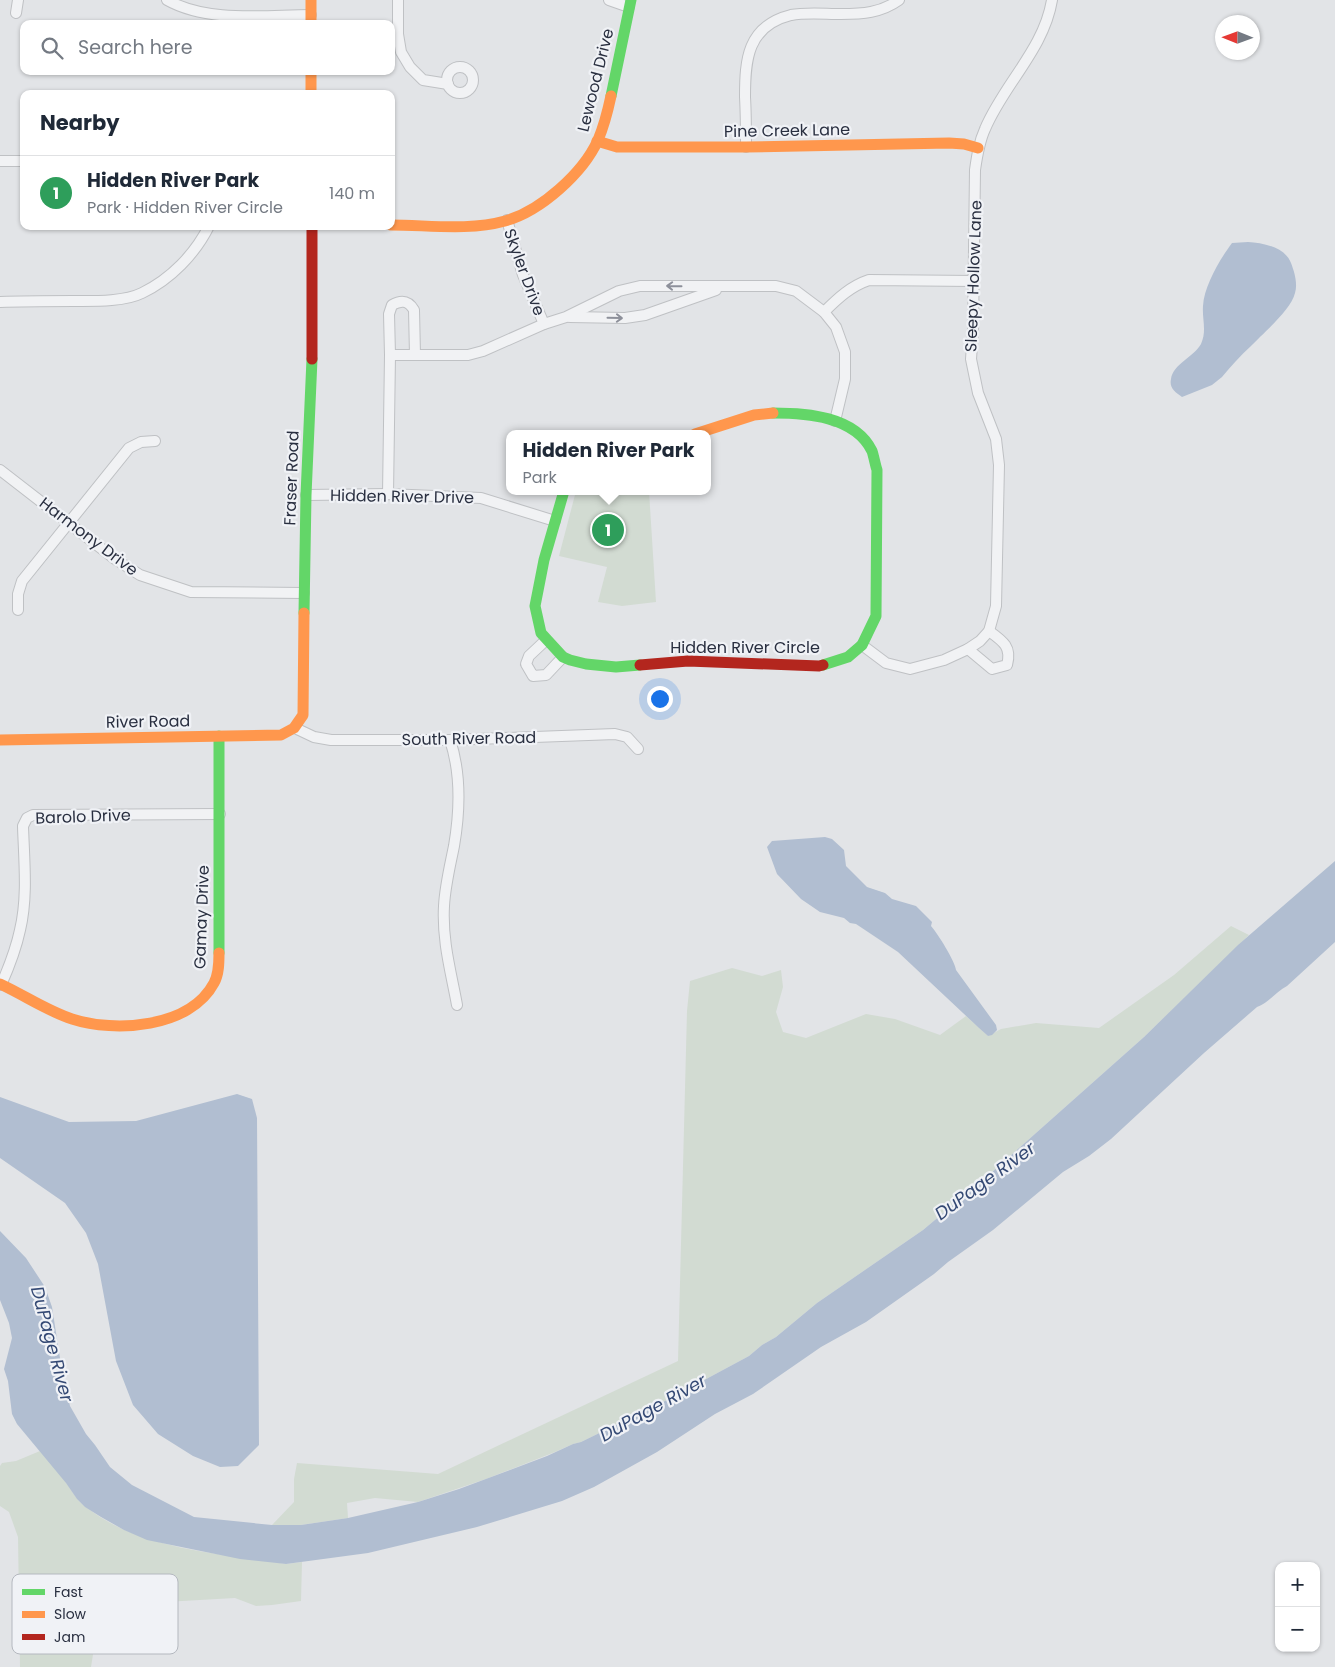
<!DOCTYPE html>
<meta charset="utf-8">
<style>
:root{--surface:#fff;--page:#f6f6f7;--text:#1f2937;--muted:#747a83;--line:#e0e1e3;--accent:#d93025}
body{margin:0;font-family:Poppins,sans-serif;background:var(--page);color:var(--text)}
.controls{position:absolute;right:15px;bottom:15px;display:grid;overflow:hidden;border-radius:10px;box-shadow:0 1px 4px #0004}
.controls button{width:45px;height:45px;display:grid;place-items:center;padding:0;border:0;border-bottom:1px solid var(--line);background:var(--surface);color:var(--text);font:25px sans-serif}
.compass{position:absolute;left:1215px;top:15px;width:45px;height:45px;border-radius:50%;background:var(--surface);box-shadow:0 1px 4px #0004;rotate:271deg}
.you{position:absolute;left:659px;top:698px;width:18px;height:18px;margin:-12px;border:4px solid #fff;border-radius:50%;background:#1a73e8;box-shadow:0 0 0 8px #1a73e833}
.badge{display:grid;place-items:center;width:32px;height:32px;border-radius:50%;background:var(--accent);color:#fff;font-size:16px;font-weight:700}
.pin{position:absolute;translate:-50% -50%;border:2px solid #fff;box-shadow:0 1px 5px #0006}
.popup{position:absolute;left:506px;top:430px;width:205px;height:65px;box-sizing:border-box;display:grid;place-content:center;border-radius:10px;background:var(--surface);filter:drop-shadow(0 1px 4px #0005);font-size:16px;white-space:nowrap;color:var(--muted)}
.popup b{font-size:19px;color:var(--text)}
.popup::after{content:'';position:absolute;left:50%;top:100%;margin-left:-10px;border:10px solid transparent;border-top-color:var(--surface)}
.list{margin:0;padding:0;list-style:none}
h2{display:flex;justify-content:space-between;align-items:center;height:65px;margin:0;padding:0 20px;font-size:21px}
h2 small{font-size:16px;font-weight:400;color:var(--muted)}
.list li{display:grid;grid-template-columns:32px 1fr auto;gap:15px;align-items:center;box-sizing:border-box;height:75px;padding:0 20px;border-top:1px solid var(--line)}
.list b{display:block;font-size:19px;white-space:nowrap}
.list p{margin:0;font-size:16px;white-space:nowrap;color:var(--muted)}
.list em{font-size:16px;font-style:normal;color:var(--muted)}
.icon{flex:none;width:28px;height:28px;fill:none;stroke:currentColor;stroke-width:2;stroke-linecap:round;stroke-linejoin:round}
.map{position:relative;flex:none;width:1335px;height:1667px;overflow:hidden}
.search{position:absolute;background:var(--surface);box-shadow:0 1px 4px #0004;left:20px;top:20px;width:375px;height:55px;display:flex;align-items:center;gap:12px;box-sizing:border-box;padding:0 18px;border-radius:10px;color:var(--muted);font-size:19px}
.panel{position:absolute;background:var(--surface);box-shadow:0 1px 4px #0004;left:20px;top:90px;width:375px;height:140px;border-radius:10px}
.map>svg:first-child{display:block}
.green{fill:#d2dbd2}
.water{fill:#b1bed1}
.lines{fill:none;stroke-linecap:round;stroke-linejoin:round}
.street-casing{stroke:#bfc1c4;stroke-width:12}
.street{stroke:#f1f2f4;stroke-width:10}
.fast{stroke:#63d668;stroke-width:11}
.slow{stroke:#ff974d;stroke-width:11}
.jam{stroke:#b3261e;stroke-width:11}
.oneway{stroke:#8d909a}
.labels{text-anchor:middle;stroke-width:4.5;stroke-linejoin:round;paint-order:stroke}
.street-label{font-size:16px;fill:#292f40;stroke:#f0f2f6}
.water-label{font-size:18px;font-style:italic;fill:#344974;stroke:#f0f2f6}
.key{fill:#f0f2f6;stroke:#b4b8bf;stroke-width:1}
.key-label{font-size:14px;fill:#292f40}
</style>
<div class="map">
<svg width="1335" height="1667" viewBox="0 0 1335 1667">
<rect width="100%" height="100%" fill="#e2e4e7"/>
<!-- green -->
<g class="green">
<polygon points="576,491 649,491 656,602 622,606 598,602 607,567 559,556"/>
<polygon points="1231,926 1249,935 1144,1037 991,1173 923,1230 817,1303 776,1337 762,1345 749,1356 669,1399 581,1442 573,1444 555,1452 486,1479 418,1502 375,1498 347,1503 348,1518 301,1525 272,1525 294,1502 294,1479 297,1463 438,1474 678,1361 687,1011 690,981 732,968 762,976 781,970 783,987 776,1012 783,1032 806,1038 866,1014 895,1019 940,1035 966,1016 988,1036 1001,1029 1036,1023 1099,1028 1174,975"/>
<path d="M40 1451C49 1462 59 1472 67 1484 73 1492 77 1501 86 1507 140 1550 219 1553 286 1564L302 1562 301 1601 272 1605 256 1606 235 1598 112 1605 104 1609 95 1642 91 1667H20L18 1537 9 1512 0 1506V1466L2 1463 16 1461Z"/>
</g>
<!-- water -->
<g class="water">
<path d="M1248 242C1263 243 1285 247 1291 263 1294 271 1298 283 1295 293 1291 310 1263 333 1251 346 1240 356 1231 366 1222 377L1212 385 1182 397C1175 392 1169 388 1171 379 1173 364 1194 357 1201 344 1207 331 1202 319 1203 306 1204 286 1220 259 1232 243Z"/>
<path d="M825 837 832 839 844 850 846 866 867 887 885 893 892 899 916 906 932 922 931 926C938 934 955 961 956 970L996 1025 997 1030 992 1035 988 1036 979 1028 898 952 856 924 850 923 844 918 820 912 801 899 777 874 767 847 772 841Z"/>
<path d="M1335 861V942L1287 986C1276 992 1268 1003 1257 1007L1204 1053 1111 1139 1089 1156 1063 1172 993 1230 948 1262 934 1274 866 1322 821 1347 753 1394 715 1414 657 1452 594 1487 562 1501 477 1527 368 1553 286 1564 240 1559 147 1540 124 1530 101 1517 85 1507 77 1499 66 1483 17 1424 12 1414 8 1381 4 1369 12 1338 9 1323 0 1300V1231L26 1258 45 1287 52 1307 62 1371 70 1406 86 1434 95 1445 110 1467 132 1485 194 1517 272 1525H301L348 1518 418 1502 459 1489 547 1456 573 1444 581 1442 669 1399 749 1356 762 1345 776 1337 817 1303 923 1230 991 1173 1144 1037 1238 945Z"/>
<polygon points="237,1094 252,1099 257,1118 259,1445 238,1466 220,1467 193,1456 158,1434 133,1405 116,1361 98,1264 86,1233 65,1203 0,1158 0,1097 69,1122 136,1121"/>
</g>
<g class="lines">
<defs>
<g id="street">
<path d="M167 0C208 23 265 15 311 15"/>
<polyline points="398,0 398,34 401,52 410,67 423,80 448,84"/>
<polyline points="609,0 629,7"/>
<polyline points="16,13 18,0"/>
<circle cx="460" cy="80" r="13"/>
<path d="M746 147C746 130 746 114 745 97 745 60 747 26 791 15 806 12 825 14 841 14 862 14 881 13 899 0"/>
<polyline points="0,161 24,161"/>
<polyline points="507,220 523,275 544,324"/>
<path d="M0 302C24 301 49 301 73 301 93 301 124 302 142 293 171 279 195 254 209 226"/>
<path d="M824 312C838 298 851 286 869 280L974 281"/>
<polyline points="570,317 625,318 645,315 716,290"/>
<path d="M390 355 389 314 392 305C401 300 408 300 414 310L415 355"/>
<polyline points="0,470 115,559 140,575 191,592 304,593"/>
<polyline points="388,494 390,355 468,355 483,351 544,324 566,317 619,291 640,286 776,286 796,291 824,312 836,327 845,352 845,379 835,421"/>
<polyline points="306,495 388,494 481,498 555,521"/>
<polyline points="18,610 18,594 22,581 129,448 141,442 155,441"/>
<polyline points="546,640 529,656 526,664 533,676 546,675 563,657"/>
<path d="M862 645 886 663 910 669 944 660 968 649 980 641 989 631 996 606 999 465 996 439 978 393 971 359 973 331 975 170C977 156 979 142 985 129 1004 84 1044 49 1052 0"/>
<path d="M968 649 992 669 1007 665C1012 647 1003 641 989 631"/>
<polyline points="295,728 314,737 331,740 450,740 615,734 627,737 638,749"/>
<path d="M450 740C461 773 460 811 454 846 450 866 445 886 444 906 442 941 451 972 457 1005"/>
<path d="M1 985C9 967 16 949 20 930 28 897 24 860 23 826L27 818 33 815 220 814"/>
</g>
</defs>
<!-- street casing -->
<use href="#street" class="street-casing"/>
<!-- street -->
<use href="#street" class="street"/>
<!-- fast -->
<g class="fast">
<polyline points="611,96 631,0"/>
<path d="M773 413C806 413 855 416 872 451 874 457 875 464 877 470L876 616 862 645 848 657 823 665"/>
<polyline points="564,491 544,560 535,606 541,633 563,657 570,660 586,664 616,667 640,665"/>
<polyline points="304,613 306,495 312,359"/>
<polyline points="219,736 219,953"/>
</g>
<!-- slow -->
<g class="slow">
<polyline points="311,0 311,24"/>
<polyline points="311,71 311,94"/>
<polyline points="597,141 617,147 746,147 949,143 964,144 978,148"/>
<path d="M391 225C428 225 469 231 505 221 541 211 583 173 598 140 604 126 608 110 611 96"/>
<polyline points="695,434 754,415 773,413"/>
<polyline points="0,740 281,735 294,728 303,715 304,613"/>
<path d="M0 984C24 995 47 1011 72 1019 115 1033 190 1028 214 983 219 974 219 962 219 953"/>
</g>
<!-- jam -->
<g class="jam">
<polyline points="312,226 312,359"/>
<polyline points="640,665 688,661 819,666 823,665"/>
</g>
</g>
<!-- one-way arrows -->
<defs><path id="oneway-shaft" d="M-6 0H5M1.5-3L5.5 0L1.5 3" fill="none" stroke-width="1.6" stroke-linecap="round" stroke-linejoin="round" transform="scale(1.25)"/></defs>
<g class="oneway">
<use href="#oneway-shaft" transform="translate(674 286) rotate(-179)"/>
<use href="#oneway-shaft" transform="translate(615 318) rotate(1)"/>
</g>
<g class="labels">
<!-- street labels -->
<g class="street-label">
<text transform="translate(595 80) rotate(-76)" y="6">Lewood Drive</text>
<text transform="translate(787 130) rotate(-1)" y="6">Pine Creek Lane</text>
<text transform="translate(525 272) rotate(70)" y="6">Skyler Drive</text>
<text transform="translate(973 276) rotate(-88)" y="6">Sleepy Hollow Lane</text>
<text transform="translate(291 478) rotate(-88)" y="6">Fraser Road</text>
<text transform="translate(402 496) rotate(1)" y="6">Hidden River Drive</text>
<text transform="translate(89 536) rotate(37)" y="6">Harmony Drive</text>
<text x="745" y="653">Hidden River Circle</text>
<text transform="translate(148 721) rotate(-1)" y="6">River Road</text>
<text transform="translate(469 738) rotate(-1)" y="6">South River Road</text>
<text transform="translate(83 816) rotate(-2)" y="6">Barolo Drive</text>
<text transform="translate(201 917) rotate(-88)" y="6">Gamay Drive</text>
</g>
<!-- water labels -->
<g class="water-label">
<text transform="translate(985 1181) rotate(-36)" y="6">DuPage River</text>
<text transform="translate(52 1344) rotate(75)" y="6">DuPage River</text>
<text transform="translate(653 1408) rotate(-29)" y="6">DuPage River</text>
</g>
</g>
<!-- legend -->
<rect x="12" y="1574" width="166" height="80" rx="8" class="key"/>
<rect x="22" y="1589" width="23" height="6" fill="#63d668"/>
<rect x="22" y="1611" width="23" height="7" fill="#ff974d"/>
<rect x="22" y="1634" width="23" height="6" fill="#b3261e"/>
<g class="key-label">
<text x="54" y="1597">Fast</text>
<text x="54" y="1619">Slow</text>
<text x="54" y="1642">Jam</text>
</g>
</svg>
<div class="controls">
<button>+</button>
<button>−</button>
</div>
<svg class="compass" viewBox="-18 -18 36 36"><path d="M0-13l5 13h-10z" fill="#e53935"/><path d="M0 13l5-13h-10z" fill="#747a83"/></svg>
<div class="you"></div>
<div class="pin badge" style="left:608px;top:530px;background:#2e9e5b">1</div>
<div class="popup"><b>Hidden River Park</b>Park</div>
<div class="search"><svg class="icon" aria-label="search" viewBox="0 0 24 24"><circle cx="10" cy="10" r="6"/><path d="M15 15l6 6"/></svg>Search here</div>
<section class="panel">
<h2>Nearby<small></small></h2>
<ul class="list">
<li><span class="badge" style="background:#2e9e5b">1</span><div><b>Hidden River Park</b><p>Park · Hidden River Circle</p></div><em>140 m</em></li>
</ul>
</section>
</div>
